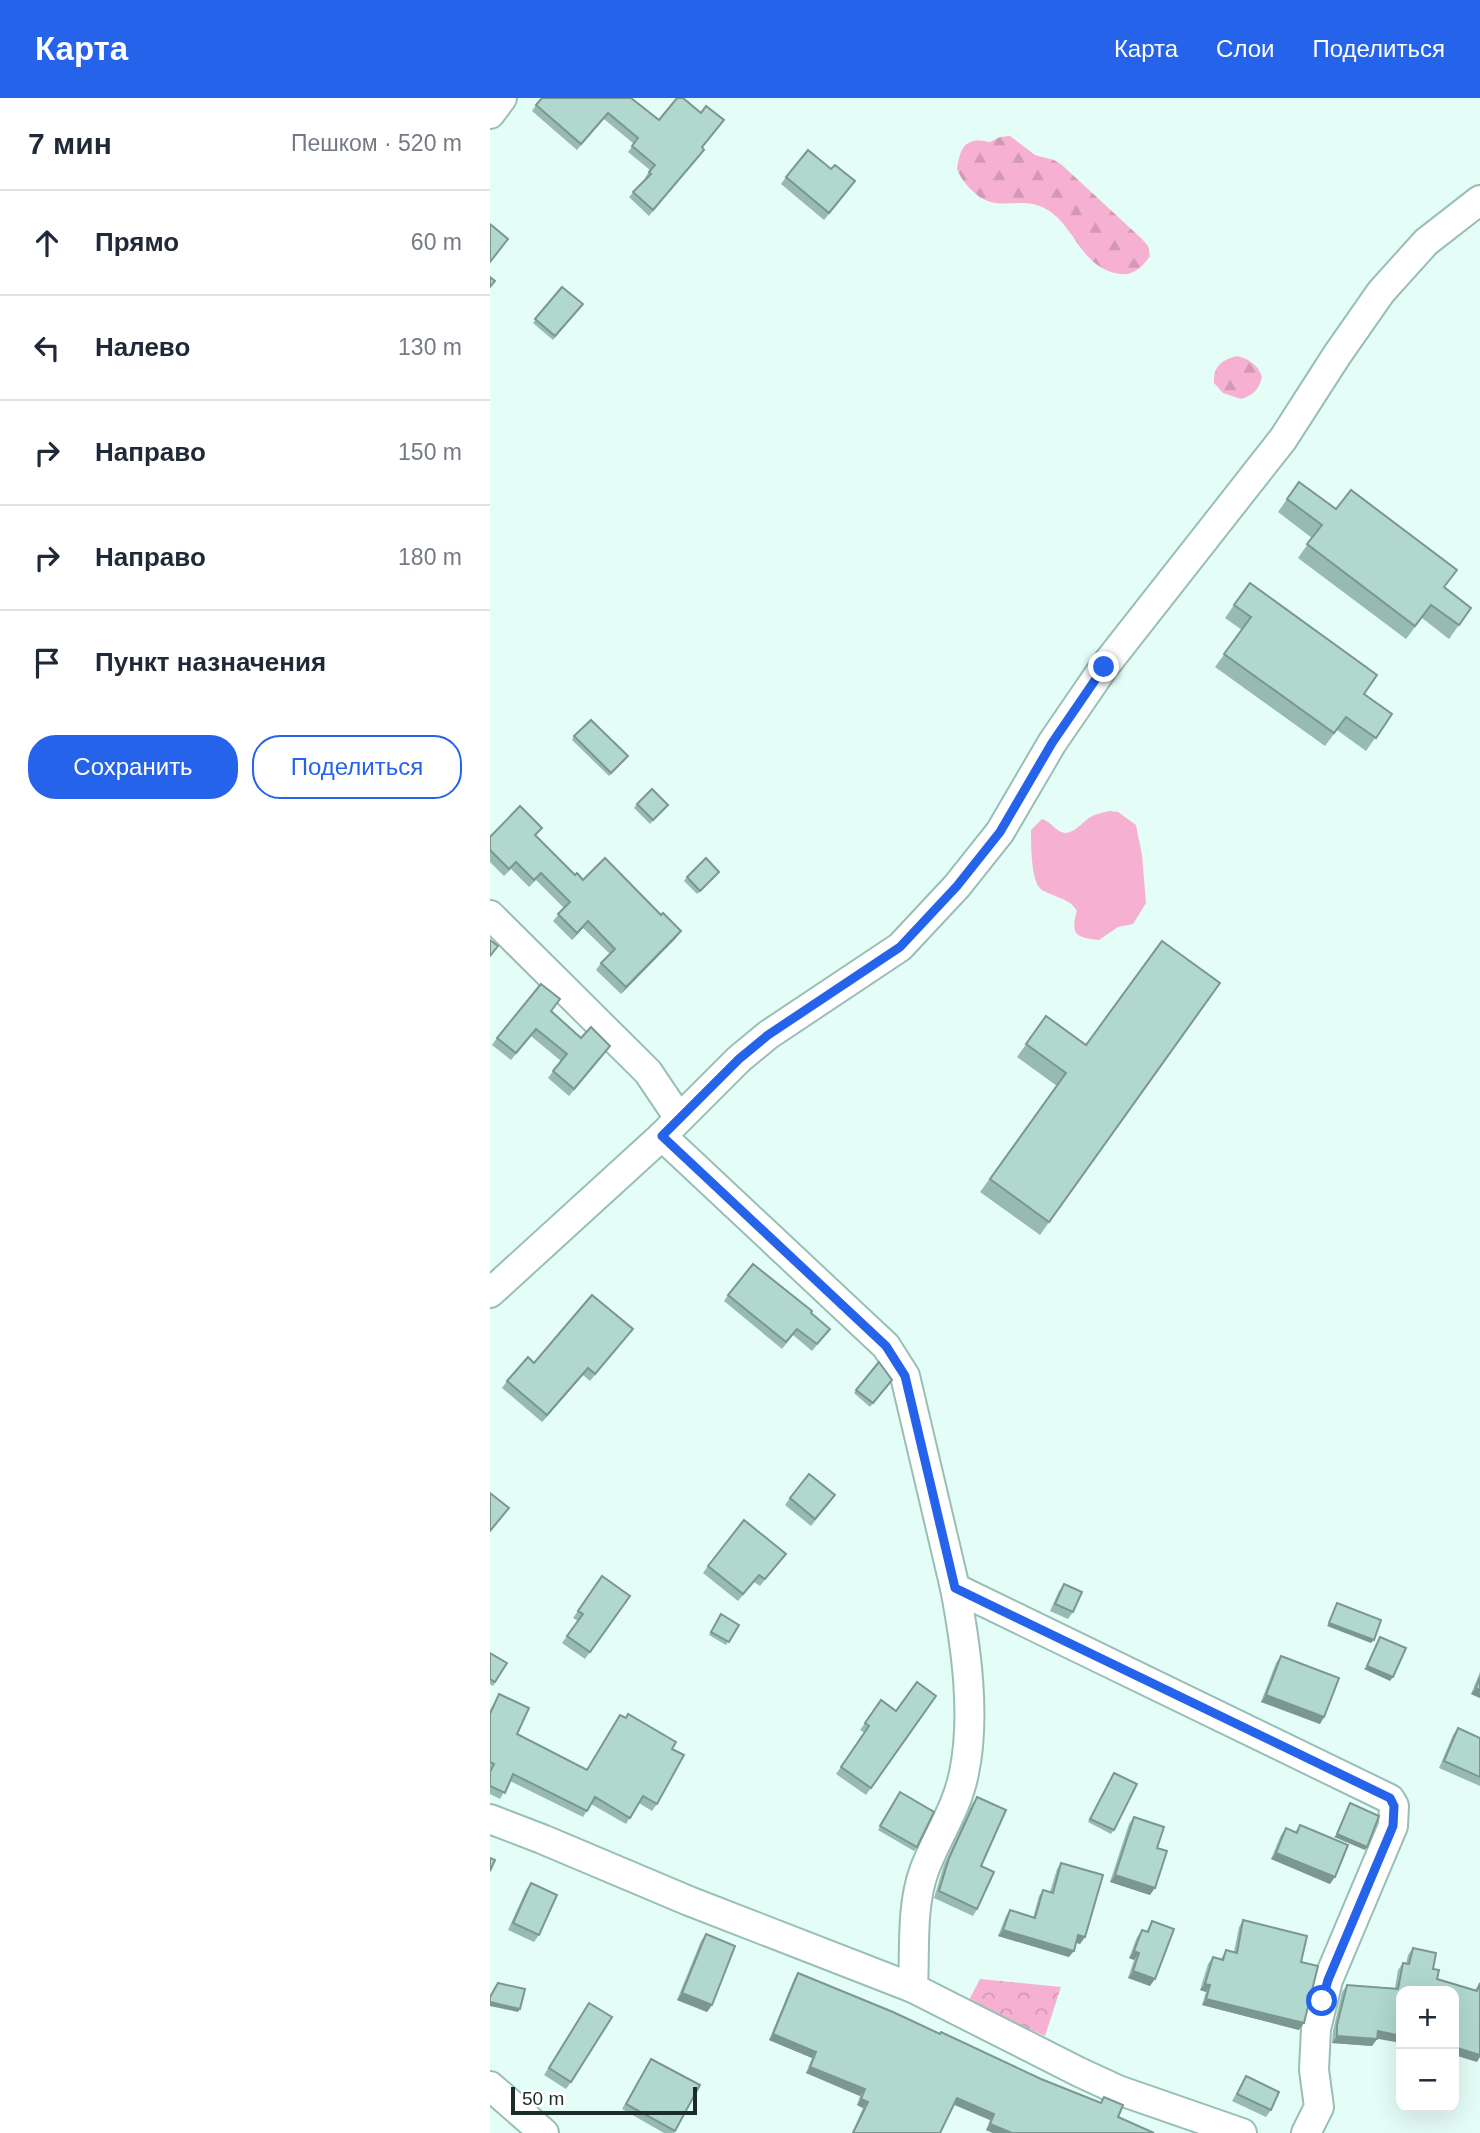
<!DOCTYPE html>
<html lang="ru">
<meta charset="utf-8">
<style>
:root{--surface:#fff;--page:#f6f6f7;--text:#1f2937;--muted:#747a83;--line:#e0e1e3;--accent:#2563eb}
body{margin:0;font-family:Helvetica,sans-serif;background:var(--page);color:var(--text)}
.controls{position:absolute;right:21px;bottom:21px;display:grid;overflow:hidden;border-radius:14px;box-shadow:0 7px 28px #0002}
.controls button{width:63px;height:63px;display:grid;place-items:center;padding:0;border:0;border-bottom:2px solid var(--line);background:var(--surface);color:var(--text);font:35px sans-serif}
.scale{position:absolute;left:21px;bottom:18px;width:186px;box-sizing:border-box;padding-left:7px;border:4px solid #1c2c28;border-top:0;font-size:19px;line-height:24px;white-space:nowrap;color:#1c2c28;-webkit-text-stroke:5px #fff;paint-order:stroke}
.stop{position:absolute;width:21px;height:21px;margin:-16px;border:5px solid #2563eb;border-radius:50%;background:#fff}
.stop.end{background:#2563eb;border-color:#fff;box-shadow:0 2px 7px #0008}
.list{margin:0;padding:0;list-style:none}
h2{display:flex;justify-content:space-between;align-items:center;height:91px;margin:0;padding:0 28px;font-size:30px}
h2 small{font-size:23px;font-weight:400;color:var(--muted)}
.list li{display:grid;grid-template-columns:46px 1fr auto;gap:21px;align-items:center;box-sizing:border-box;height:105px;padding:0 28px;border-top:2px solid var(--line)}
.list b{display:block;font-size:26px;white-space:nowrap}
.list em{font-size:23px;font-style:normal;color:var(--muted)}
.actions{display:flex;gap:14px;padding:21px 28px}
.actions a{flex:1;padding:16px 0;border:2px solid var(--accent);border-radius:28px;text-align:center;font-size:24px;color:var(--accent)}
.actions .main{background:var(--accent);color:#fff}
.icon{flex:none;width:38px;height:38px;fill:none;stroke:currentColor;stroke-width:2;stroke-linecap:round;stroke-linejoin:round}
.map{position:relative;flex:none;width:990px;height:2035px;overflow:hidden}
header{display:flex;align-items:center;gap:42px;box-sizing:border-box;height:98px;padding:0 35px;background:var(--accent);color:#fff}
header strong{font-size:33px}
nav{display:flex;gap:38px;margin-inline-start:auto;font-size:24px}
main{display:flex}
aside{flex:1;background:var(--surface)}
.map>svg:first-child{display:block}
.green{fill:#f6b1d2}
.forest{fill:url(#forest-firs)}
.park{fill:url(#park-crowns)}
.lines{fill:none;stroke-linecap:round;stroke-linejoin:round}
.street-casing{stroke:#98bfb6;stroke-width:32}
.street{stroke:#fff;stroke-width:28}
.wall{fill:#97bab1}
.shaded-wall{fill:#7b9790}
.building{fill:#b0d8ce;stroke:#7b9790;stroke-width:2}
.route{stroke:#2563eb;stroke-width:9}
</style>
<header>
<strong>Карта</strong>
<nav><a>Карта</a><a>Слои</a><a>Поделиться</a></nav>
</header>
<main>
<aside>
<h2>7 мин<small>Пешком · 520 m</small></h2>
<ul class="list">
<li><svg class="icon" aria-label="ahead" viewBox="0 0 24 24"><path d="M12 20V5M6 11l6-6 6 6"/></svg><div><b>Прямо</b></div><em>60 m</em></li>
<li><svg class="icon" aria-label="left" viewBox="0 0 24 24"><path d="M17 20v-9H6M10 6l-5 5 5 5"/></svg><div><b>Налево</b></div><em>130 m</em></li>
<li><svg class="icon" aria-label="right" viewBox="0 0 24 24"><path d="M7 20v-9h11M14 6l5 5-5 5"/></svg><div><b>Направо</b></div><em>150 m</em></li>
<li><svg class="icon" aria-label="right" viewBox="0 0 24 24"><path d="M7 20v-9h11M14 6l5 5-5 5"/></svg><div><b>Направо</b></div><em>180 m</em></li>
<li><svg class="icon" aria-label="arrive" viewBox="0 0 24 24"><path d="M6 21V4h12l-3 4 3 4H6"/></svg><div><b>Пункт назначения</b></div></li>
</ul>
<div class="actions"><a class="main">Сохранить</a><a>Поделиться</a></div>
</aside>
<div class="map">
<svg width="990" height="2035" viewBox="0 0 990 2035">
<defs>
<pattern id="forest-firs" width="22" height="20" patternUnits="userSpaceOnUse" patternTransform="scale(1.75)"><rect width="22" height="20" fill="#f6b1d2"/><path d="M5 1l3.5 6h-7zM16 11l3.5 6h-7z" fill="#d298b4"/></pattern>
<pattern id="park-crowns" width="20" height="18" patternUnits="userSpaceOnUse" patternTransform="scale(1.75)"><rect width="20" height="18" fill="#f6b1d2"/><path d="M2 6a3 3 0 1 1 6 0M12 15a3 3 0 1 1 6 0" fill="none" stroke="#d298b4"/></pattern>
</defs>
<rect width="100%" height="100%" fill="#e5fdf7"/>
<!-- green -->
<path class="green" d="M620 713 628 714 646 727 652 757 656 805 643 826 628 829 609 842C586 840 580 836 587 813 581 803 574 802 563 797 558 795 552 793 549 789 541 779 541 745 541 732L552 721C561 723 566 735 576 735 585 734 592 725 599 720 605 716 613 714 620 713Z"/>
<!-- forest -->
<g class="forest">
<path d="M520 38 545 57 564 62 572 67 652 141 658 148 660 158C652 169 644 178 630 176 589 170 586 126 554 110 531 98 508 114 487 97 478 89 472 83 467 71 470 49 476 38 500 44L510 39Z"/>
<path d="M747 258C759 261 768 267 772 279 769 292 763 297 751 301L733 295 724 285C723 268 732 262 747 258Z"/>
</g>
<!-- park -->
<polygon class="park" points="490,1881 571,1889 555,1938 478,1904"/>
<g class="lines">
<defs>
<g id="street">
<polyline points="0,16 12,0"/>
<polyline points="0,817 158,974 189,1020"/>
<polyline points="172,1038 396,1248 415,1278 465,1490"/>
<polyline points="0,1195 172,1038 249,961 278,937 410,849 467,788 510,734 562,645 614,569 793,341 847,257 891,194 936,144 990,102"/>
<polyline points="0,1721 52,1741 199,1803 423,1890 589,1974 628,1992 752,2035"/>
<path d="M423 1890C425 1852 421 1809 434 1773 446 1740 467 1711 474 1675 486 1617 476 1548 465 1490L900 1701 904 1708 903 1728 838 1882 826 1931 824 1972 829 2009 816 2035"/>
<polyline points="0,1988 54,2035"/>
</g>
</defs>
<!-- street casing -->
<use href="#street" class="street-casing"/>
<!-- street -->
<use href="#street" class="street"/>
</g>
<!-- wall -->
<g class="wall">
<polygon points="46,7 169,22 214,52 159,118 139,99 156,81 155,80 160,72 138,54 144,46 114,21 87,52 42,13"/>
<polygon points="341,71 360,90 334,122 291,86 296,79"/>
<polygon points="72,189 93,206 63,242 43,225"/>
<polygon points="809,384 981,510 959,541 932,520 916,541 808,460 822,440 788,414"/>
<polygon points="744,507 902,616 876,653 847,632 835,648 725,569 752,532 735,520"/>
<polygon points="84,638 135,662 119,678 82,642"/>
<polygon points="147,706 178,707 160,726 144,710"/>
<polygon points="46,738 85,777 186,840 131,896 106,872 111,865 120,856 93,830 82,842 63,823 74,810 46,782 39,789 21,771 14,778 0,764 0,739"/>
<polygon points="227,777 207,796 194,783 197,779"/>
<polygon points="730,885 550,1137 490,1094 567,988 527,959 556,918 596,947"/>
<polygon points="61,914 91,940 115,955 79,998 58,980 71,963 41,938 21,962 2,947 7,940"/>
<polygon points="238,1197 321,1215 335,1237 322,1253 303,1237 292,1251 234,1203"/>
<polygon points="143,1231 100,1283 93,1277 52,1324 12,1290 17,1283 44,1265"/>
<polygon points="389,1264 402,1282 380,1309 364,1295"/>
<polygon points="300,1400 340,1404 321,1428 295,1407"/>
<polygon points="291,1462 270,1488 264,1484 248,1503 213,1475 218,1468"/>
<polygon points="112,1478 140,1498 95,1561 72,1545 88,1523 83,1520"/>
<polygon points="574,1486 583,1514 578,1521 560,1513 569,1493"/>
<polygon points="231,1516 249,1527 236,1547 219,1537"/>
<polygon points="0,1555 17,1565 3,1588 0,1586"/>
<polygon points="791,1558 834,1619 830,1626 771,1604 786,1565"/>
<polygon points="990,1574 990,1600 981,1596"/>
<polygon points="9,1596 27,1636 97,1672 130,1617 182,1651 167,1706 162,1713 149,1705 136,1726 101,1706 93,1719 20,1683 10,1701 0,1696 0,1612"/>
<polygon points="446,1598 376,1697 346,1676 375,1635 370,1632 391,1602 406,1613"/>
<polygon points="968,1630 990,1640 990,1688 949,1670 963,1637"/>
<polygon points="624,1675 624,1732 621,1736 598,1724"/>
<polygon points="410,1694 427,1749 424,1753 388,1732"/>
<polygon points="487,1699 487,1811 483,1818 444,1800 454,1767 482,1706"/>
<polygon points="644,1719 667,1750 660,1797 620,1784 639,1726"/>
<polygon points="810,1727 840,1786 781,1761 791,1737 796,1730 805,1734"/>
<polygon points="571,1765 595,1839 590,1846 586,1844 579,1859 508,1838 516,1818 520,1812 543,1820 549,1798 553,1792 560,1794 567,1771"/>
<polygon points="41,1785 49,1837 44,1844 18,1832 36,1792"/>
<polygon points="753,1822 811,1864 809,1932 712,1907 716,1894 710,1892 718,1866 723,1859 731,1861 736,1852 744,1854 749,1829"/>
<polygon points="662,1823 660,1888 638,1880 644,1862 639,1860 647,1839 652,1832 656,1834"/>
<polygon points="216,1836 222,1907 217,1914 187,1902 211,1843"/>
<polygon points="923,1850 943,1871 947,1881 985,1892 990,1885 987,1964 964,1893 887,1941 882,1948 842,1945 843,1933 852,1894 857,1887 905,1890 908,1872 913,1865 916,1866 918,1857"/>
<polygon points="308,1875 551,1981 610,2005 614,1999 628,2019 664,2035 503,2035 496,2032 500,2022 464,2007 450,2035 362,2035 373,2010 367,2007 370,1998 316,1975 322,1960 279,1942 304,1881"/>
<polygon points="94,1912 81,1984 76,1991 54,1977"/>
<polygon points="161,1961 210,1987 184,2035 174,2035 132,2011"/>
<polygon points="756,1978 781,2012 776,2019 742,2003"/>
</g>
<!-- shaded-wall -->
<g class="shaded-wall">
<polygon points="98,823 93,830 82,842 87,835"/>
<polygon points="191,833 186,840 131,896 136,889"/>
<polygon points="98,1270 93,1277 52,1324 57,1317"/>
<polygon points="839,1525 884,1542 881,1545 837,1528"/>
<polygon points="877,1568 903,1579 900,1583 874,1571"/>
<polygon points="986,1590 990,1592 990,1600 981,1596"/>
<polygon points="776,1597 834,1619 830,1626 771,1604"/>
<polygon points="847,1736 877,1749 875,1752 844,1739"/>
<polygon points="786,1755 845,1779 840,1786 781,1761"/>
<polygon points="625,1777 665,1790 660,1797 620,1784"/>
<polygon points="513,1832 584,1853 579,1859 508,1838"/>
<polygon points="588,1837 595,1839 590,1846 584,1844"/>
<polygon points="644,1853 649,1855 644,1862 639,1860"/>
<polygon points="643,1873 665,1881 660,1888 638,1880"/>
<polygon points="715,1886 720,1887 716,1894 710,1892"/>
<polygon points="192,1895 222,1907 217,1914 187,1902"/>
<polygon points="716,1901 814,1925 809,1932 712,1907"/>
<polygon points="0,1904 30,1911 28,1914 0,1908"/>
<polygon points="888,1933 911,1938 911,1945 883,1940"/>
<polygon points="283,1936 326,1954 322,1960 279,1942"/>
<polygon points="847,1938 887,1941 882,1948 842,1945"/>
<polygon points="964,1949 990,1957 990,1959 987,1964 964,1957"/>
<polygon points="320,1969 375,1991 370,1998 316,1975"/>
<polygon points="467,2000 504,2016 500,2022 463,2006"/>
<polygon points="371,2001 378,2004 373,2010 367,2007"/>
<polygon points="500,2026 522,2035 503,2035 496,2032"/>
</g>
<!-- building -->
<g class="building">
<polygon points="52,0 141,0 169,22 187,0 193,0 211,15 216,8 234,22 212,49 214,52 163,112 143,94 161,76 159,74 165,67 142,48 148,40 118,15 91,46 46,7"/>
<polygon points="318,52 341,71 345,67 365,83 339,115 296,79"/>
<polygon points="0,126 18,141 0,164"/>
<polygon points="0,179 5,183 0,189"/>
<polygon points="72,189 93,206 65,238 45,221"/>
<polygon points="809,384 846,411 861,392 967,472 954,489 981,510 969,527 941,507 925,528 817,446 832,427 797,401"/>
<polygon points="760,485 887,577 874,596 902,616 886,640 856,619 844,635 734,556 761,519 744,507"/>
<polygon points="101,622 138,658 121,675 84,638"/>
<polygon points="162,691 178,707 163,722 147,706"/>
<polygon points="30,708 52,730 45,737 85,777 87,775 93,782 115,760 171,817 173,815 191,833 136,889 111,865 125,851 98,823 87,835 68,816 80,804 51,775 44,782 26,764 19,771 0,752 0,739"/>
<polygon points="216,760 229,774 210,793 197,779"/>
<polygon points="0,842 8,848 0,858"/>
<polygon points="672,843 730,885 559,1124 500,1081 576,975 536,946 556,918 596,947"/>
<polygon points="51,886 70,901 61,913 91,940 101,929 120,948 84,991 63,973 77,956 46,931 26,955 7,940"/>
<polygon points="263,1166 322,1213 321,1215 340,1231 327,1246 307,1231 296,1244 238,1197"/>
<polygon points="102,1197 143,1231 105,1276 98,1270 57,1317 17,1283 38,1259 44,1265"/>
<polygon points="389,1264 402,1282 383,1305 366,1292"/>
<polygon points="319,1376 345,1397 325,1421 300,1400"/>
<polygon points="0,1395 19,1410 0,1433"/>
<polygon points="254,1422 296,1456 275,1481 269,1477 253,1496 218,1468"/>
<polygon points="112,1478 140,1498 100,1554 77,1538 93,1516 88,1513"/>
<polygon points="574,1486 592,1494 583,1514 565,1506"/>
<polygon points="847,1505 891,1522 884,1542 839,1525"/>
<polygon points="231,1516 249,1527 239,1544 221,1534"/>
<polygon points="890,1539 916,1550 903,1579 877,1568"/>
<polygon points="0,1555 17,1565 5,1584 0,1581"/>
<polygon points="791,1558 849,1580 834,1619 776,1597"/>
<polygon points="990,1579 990,1592 986,1590"/>
<polygon points="427,1584 446,1598 381,1690 351,1669 379,1628 375,1625 391,1602 406,1613"/>
<polygon points="9,1596 39,1610 27,1636 97,1672 130,1617 136,1620 138,1616 186,1644 182,1651 194,1657 167,1706 153,1698 140,1720 105,1699 97,1713 23,1676 15,1695 0,1688 0,1674 4,1666 0,1664 0,1616"/>
<polygon points="968,1630 990,1640 990,1679 954,1663"/>
<polygon points="624,1675 647,1686 624,1732 600,1721"/>
<polygon points="410,1694 444,1714 427,1749 390,1728"/>
<polygon points="487,1699 516,1712 491,1768 504,1774 487,1811 449,1793 459,1760"/>
<polygon points="860,1705 889,1718 877,1749 847,1736"/>
<polygon points="644,1719 674,1729 667,1750 677,1753 665,1790 625,1777"/>
<polygon points="810,1727 858,1747 845,1779 786,1755 796,1730 807,1735"/>
<polygon points="0,1760 5,1762 0,1773"/>
<polygon points="571,1765 613,1777 595,1839 588,1837 584,1853 513,1832 520,1812 545,1820 553,1792 563,1795"/>
<polygon points="41,1785 67,1797 49,1837 23,1825"/>
<polygon points="753,1822 817,1838 811,1864 828,1868 814,1925 716,1901 720,1887 715,1886 723,1859 733,1862 736,1852 747,1855"/>
<polygon points="662,1823 684,1831 665,1881 643,1873 649,1855 644,1853 652,1832 658,1834"/>
<polygon points="216,1836 245,1848 222,1907 192,1895"/>
<polygon points="923,1850 946,1855 943,1871 949,1872 947,1881 987,1893 990,1885 990,1957 964,1949 964,1893 911,1893 911,1938 888,1933 887,1941 847,1938 847,1927 857,1887 908,1891 913,1865 919,1866"/>
<polygon points="308,1875 403,1914 450,1936 451,1934 551,1981 611,2005 614,1999 633,2007 628,2019 664,2035 522,2035 500,2026 504,2016 467,2000 450,2035 363,2035 378,2004 371,2001 375,1991 320,1969 326,1954 283,1936"/>
<polygon points="8,1885 35,1891 30,1911 0,1904 0,1899"/>
<polygon points="99,1905 122,1919 81,1984 59,1970"/>
<polygon points="161,1961 210,1987 185,2033 136,2006"/>
<polygon points="756,1978 789,1994 781,2012 747,1996"/>
</g>
<g class="lines">
<!-- route -->
<polyline class="route" points="614,569 562,645 510,734 467,788 410,849 278,937 249,961 172,1038 396,1248 415,1278 465,1490 900,1700 904,1708 903,1728 838,1882 832,1903"/>
</g>
</svg>
<div class="controls">
<button>+</button>
<button>−</button>
</div>
<div class="scale">50 m</div>
<div class="stop" style="left:832px;top:1903px"></div>
<div class="stop end" style="left:614px;top:569px"></div>
</div>
</main>
